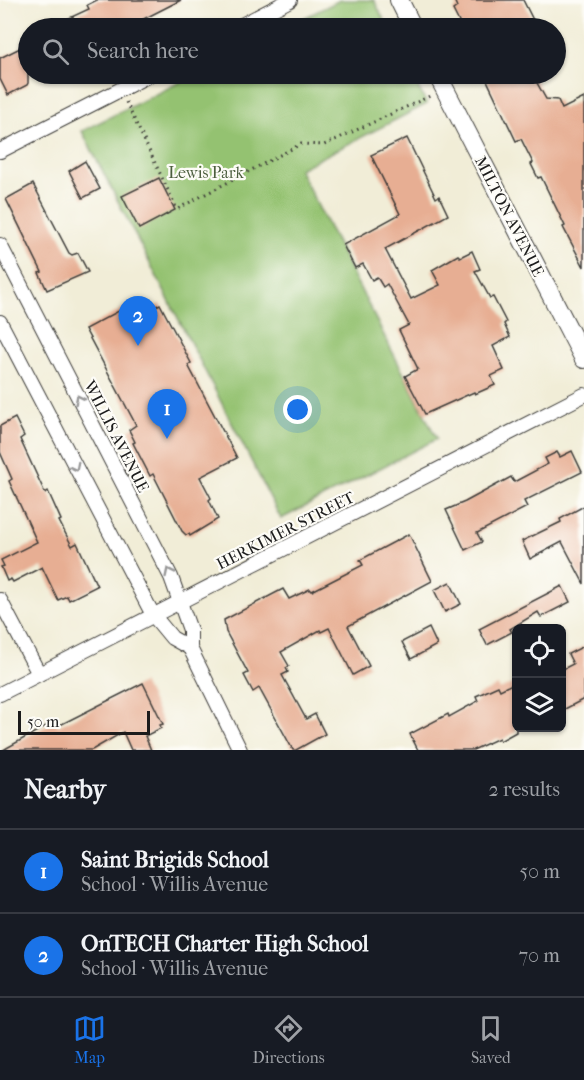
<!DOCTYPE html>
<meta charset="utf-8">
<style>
:root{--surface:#171b24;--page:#242831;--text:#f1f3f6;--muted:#9ea1a6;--line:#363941;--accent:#1a73e8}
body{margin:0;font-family:"IM FELL French Canon",serif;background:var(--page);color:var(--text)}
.controls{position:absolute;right:18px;bottom:18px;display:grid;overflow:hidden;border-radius:9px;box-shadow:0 2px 4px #0004}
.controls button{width:54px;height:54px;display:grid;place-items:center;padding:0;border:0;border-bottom:2px solid var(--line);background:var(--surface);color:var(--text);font:30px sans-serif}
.scale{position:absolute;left:18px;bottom:15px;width:132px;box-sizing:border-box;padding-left:6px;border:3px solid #1c1c1c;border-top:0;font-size:16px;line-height:21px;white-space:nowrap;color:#1c1c1c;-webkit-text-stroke:4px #fdfcf7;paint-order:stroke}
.you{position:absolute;left:298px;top:410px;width:21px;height:21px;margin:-15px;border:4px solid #fff;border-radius:50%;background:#1a73e8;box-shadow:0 0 0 9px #1a73e833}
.badge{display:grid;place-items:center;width:39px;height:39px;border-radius:50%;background:var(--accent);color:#fff;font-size:20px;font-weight:700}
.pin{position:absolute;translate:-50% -50px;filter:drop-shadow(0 2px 3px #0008)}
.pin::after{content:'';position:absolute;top:32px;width:21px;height:18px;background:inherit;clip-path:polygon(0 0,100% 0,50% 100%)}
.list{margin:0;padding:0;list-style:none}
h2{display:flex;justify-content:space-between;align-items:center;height:78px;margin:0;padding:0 24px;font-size:26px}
h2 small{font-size:20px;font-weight:400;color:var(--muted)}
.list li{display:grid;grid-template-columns:39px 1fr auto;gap:18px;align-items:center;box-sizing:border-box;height:84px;padding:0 24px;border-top:2px solid var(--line)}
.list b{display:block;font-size:22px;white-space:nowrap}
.list p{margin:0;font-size:20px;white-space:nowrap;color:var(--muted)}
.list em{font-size:20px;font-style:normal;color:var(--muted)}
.icon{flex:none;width:33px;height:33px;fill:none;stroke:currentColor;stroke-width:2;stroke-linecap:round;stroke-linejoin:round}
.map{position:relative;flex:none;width:584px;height:750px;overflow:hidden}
.search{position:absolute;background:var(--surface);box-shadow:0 2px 4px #0004;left:18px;right:18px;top:18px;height:66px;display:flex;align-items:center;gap:15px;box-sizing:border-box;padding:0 21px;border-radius:33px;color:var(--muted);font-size:22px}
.sheet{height:246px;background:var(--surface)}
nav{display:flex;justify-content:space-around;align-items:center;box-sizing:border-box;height:84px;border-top:2px solid var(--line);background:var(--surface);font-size:16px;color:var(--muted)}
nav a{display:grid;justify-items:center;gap:3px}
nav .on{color:var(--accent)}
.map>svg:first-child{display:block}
.green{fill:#94c271;stroke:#586f46;stroke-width:1.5}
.building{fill:#e7ae93}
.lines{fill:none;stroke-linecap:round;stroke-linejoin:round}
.minor-casing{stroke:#3c3b38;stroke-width:16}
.tertiary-casing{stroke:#3c3b38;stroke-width:20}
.path{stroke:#3c3b38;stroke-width:3;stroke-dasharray:1.5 4.5;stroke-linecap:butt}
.minor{stroke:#fff;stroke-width:14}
.tertiary{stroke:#fff;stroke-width:18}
.oneway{stroke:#999}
.labels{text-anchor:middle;stroke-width:4.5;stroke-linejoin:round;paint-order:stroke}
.park-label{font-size:16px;fill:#4c5e3e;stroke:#fdfcf7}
.street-label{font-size:16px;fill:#1c1c1c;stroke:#fdfcf7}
</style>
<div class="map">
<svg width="584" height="750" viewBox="0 0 584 750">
<rect width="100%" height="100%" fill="#fdfcf7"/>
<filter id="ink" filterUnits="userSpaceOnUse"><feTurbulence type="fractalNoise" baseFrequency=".0167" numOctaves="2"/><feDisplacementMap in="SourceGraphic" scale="12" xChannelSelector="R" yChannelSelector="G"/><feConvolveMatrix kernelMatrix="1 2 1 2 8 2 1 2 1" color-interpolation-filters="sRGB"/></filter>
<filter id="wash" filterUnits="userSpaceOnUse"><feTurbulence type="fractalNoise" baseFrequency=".008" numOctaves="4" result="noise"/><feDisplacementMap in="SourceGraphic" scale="24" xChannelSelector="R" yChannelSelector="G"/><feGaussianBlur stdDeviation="1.35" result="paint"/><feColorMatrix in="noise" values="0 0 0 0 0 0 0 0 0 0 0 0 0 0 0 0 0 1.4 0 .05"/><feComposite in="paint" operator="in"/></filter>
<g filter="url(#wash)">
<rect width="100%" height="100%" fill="#f1edd7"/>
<!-- green -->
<g class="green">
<polygon points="340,0 374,0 388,28 284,28"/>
<polygon points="196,74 411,74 427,104 299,169 437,439 281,519 82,131"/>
</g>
<g id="blocks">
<!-- building -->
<g class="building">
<polygon points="97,0 181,0 126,28 48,28 89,9 87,5"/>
<polygon points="454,0 523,0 537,28 462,28 453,10 457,7"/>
<polygon points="28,44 28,83 27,85 8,95 0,79 0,58"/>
<polygon points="484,74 532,74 546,99 558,100 562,109 584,98 584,267 563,227 565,226 541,177 538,178 531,164 533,163 521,139 516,141"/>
<polygon points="407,138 436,198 439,196 448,215 385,249 411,299 440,285 432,270 458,255 460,257 472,251 480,269 475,271 490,298 493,297 506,322 504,324 510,337 493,346 504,370 491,376 495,385 475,394 474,392 425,414 405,376 418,369 399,330 409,325 387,284 383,287 377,277 372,280 363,264 355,268 343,245 400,214 371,155"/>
<polygon points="85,161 100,189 83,198 69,171"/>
<polygon points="159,178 175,210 139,229 122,196"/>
<polygon points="33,184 69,253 72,255 78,253 88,272 47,290 39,273 42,272 6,199"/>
<polygon points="160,304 191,363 188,365 237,458 200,477 211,498 209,500 218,519 190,536 189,534 186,535 182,531 153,474 150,476 133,443 135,442 129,430 136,425 85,329 130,305 136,317"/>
<polygon points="15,418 24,436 20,439 45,493 48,491 61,520 59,521 72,546 77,543 97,586 69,600 67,596 58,600 42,567 13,582 11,579 7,581 1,567 4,566 1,560 37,542 9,481 12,479 0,452 0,426"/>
<polygon points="572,451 582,472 524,501 527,507 477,533 482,542 465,550 446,510 465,502 511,477 514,482 548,464 545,458 557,452 560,457"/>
<polygon points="584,506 584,584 562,542 530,559 522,541 561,522 560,519"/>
<polygon points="409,534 432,581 348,626 369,666 353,675 329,628 321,632 320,630 281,652 289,666 286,668 288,672 282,675 306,719 315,714 325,734 296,750 293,750 259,688 253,692 244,675 248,673 226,632 224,620 283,589 289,599 310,589 312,591 363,565 360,560"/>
<polygon points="450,582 461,604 445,612 434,590"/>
<polygon points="562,586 570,602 541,617 538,612 510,629 512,632 487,645 479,629"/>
<polygon points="429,628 437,645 411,659 402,642"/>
<polygon points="584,646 584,699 561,711 561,670 573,664 568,654"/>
<polygon points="516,682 516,732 500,741 499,738 473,750 418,750 410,734 448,714 449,717 478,701 476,696 498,686 500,690"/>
<polygon points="143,683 163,724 160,725 161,728 145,736 151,750 131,750 123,732 92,750 3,750 55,721 58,726"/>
</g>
</g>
</g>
<g filter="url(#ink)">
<use href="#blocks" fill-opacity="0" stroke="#3c3b38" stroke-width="1.5"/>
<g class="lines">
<defs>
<g id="minor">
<polyline points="236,28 290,0"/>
<polyline points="0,151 151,74"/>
<polyline points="0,245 171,577 190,630 190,648 240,750"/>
<polyline points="0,322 153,615 172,638 190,648"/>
<polyline points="0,600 39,674"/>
<polyline points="0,694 584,395"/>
</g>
<g id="tertiary">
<polyline points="399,0 413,28"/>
<polyline points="437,74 584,359"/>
</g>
</defs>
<!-- minor casing -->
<use href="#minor" class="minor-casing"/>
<!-- tertiary casing -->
<use href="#tertiary" class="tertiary-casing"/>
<!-- path -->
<polyline class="path" points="126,102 177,209 301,144 324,145 430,96"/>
<!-- minor -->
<use href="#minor" class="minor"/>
<!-- tertiary -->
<use href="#tertiary" class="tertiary"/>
</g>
<!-- one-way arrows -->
<defs><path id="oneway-chevron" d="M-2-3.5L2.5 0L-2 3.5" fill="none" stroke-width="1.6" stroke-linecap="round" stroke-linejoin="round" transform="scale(1.5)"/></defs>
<g class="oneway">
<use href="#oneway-chevron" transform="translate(79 399) rotate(-117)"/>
<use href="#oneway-chevron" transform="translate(75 467) rotate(63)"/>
<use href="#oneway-chevron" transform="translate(169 572) rotate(-116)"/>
</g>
</g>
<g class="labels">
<!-- park labels -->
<g class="park-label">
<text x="206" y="178">Lewis Park</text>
</g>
<!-- street labels -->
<g class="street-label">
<text transform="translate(510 216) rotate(63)" y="6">MILTON AVENUE</text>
<text transform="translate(117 436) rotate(63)" y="6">WILLIS AVENUE</text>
<text transform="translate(285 530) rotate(-27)" y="6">HERKIMER STREET</text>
</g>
</g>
</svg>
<div class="controls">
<button><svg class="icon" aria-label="locate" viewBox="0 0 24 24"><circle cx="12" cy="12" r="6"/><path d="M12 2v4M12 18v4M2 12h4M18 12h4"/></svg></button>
<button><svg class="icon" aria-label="layers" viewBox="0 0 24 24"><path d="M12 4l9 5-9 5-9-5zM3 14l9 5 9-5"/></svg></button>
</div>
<div class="scale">50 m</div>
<div class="you"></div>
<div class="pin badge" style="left:167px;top:439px">1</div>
<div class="pin badge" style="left:138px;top:346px">2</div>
<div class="search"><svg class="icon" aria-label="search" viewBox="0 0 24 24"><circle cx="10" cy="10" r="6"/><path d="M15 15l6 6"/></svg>Search here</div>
</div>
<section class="sheet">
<h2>Nearby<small>2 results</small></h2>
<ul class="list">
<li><span class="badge">1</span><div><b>Saint Brigids School</b><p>School · Willis Avenue</p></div><em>50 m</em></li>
<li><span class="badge">2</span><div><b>OnTECH Charter High School</b><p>School · Willis Avenue</p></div><em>70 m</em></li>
</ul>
</section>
<nav>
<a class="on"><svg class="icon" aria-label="map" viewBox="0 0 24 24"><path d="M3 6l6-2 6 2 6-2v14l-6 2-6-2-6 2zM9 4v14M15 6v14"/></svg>Map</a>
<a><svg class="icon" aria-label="directions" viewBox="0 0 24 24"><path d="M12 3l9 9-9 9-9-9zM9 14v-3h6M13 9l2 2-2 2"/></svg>Directions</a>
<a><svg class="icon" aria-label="saved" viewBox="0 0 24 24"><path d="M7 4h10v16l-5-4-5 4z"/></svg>Saved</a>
</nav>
